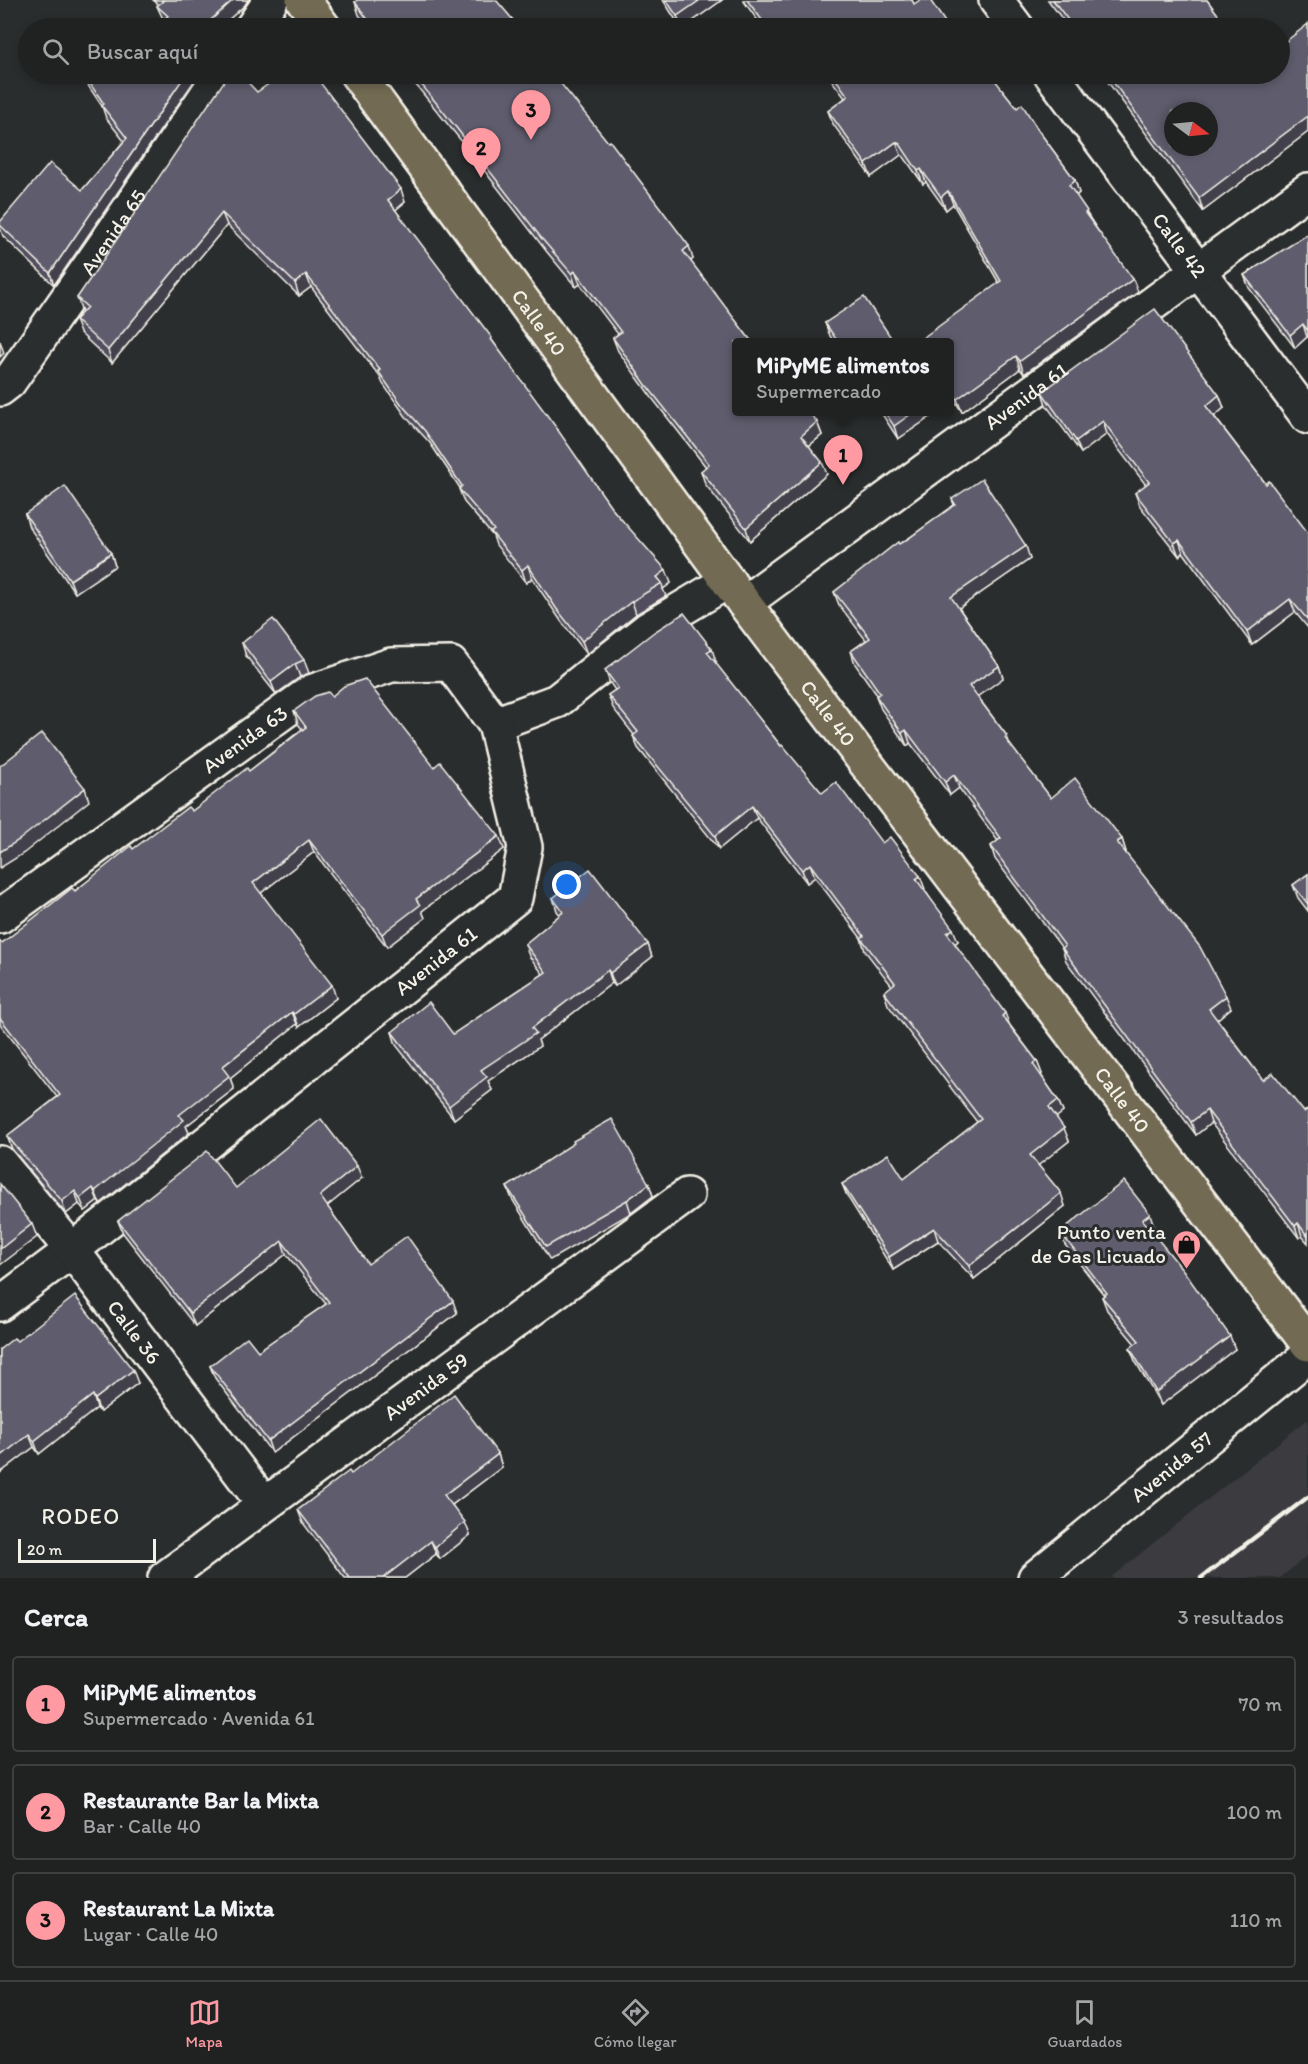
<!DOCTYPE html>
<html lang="es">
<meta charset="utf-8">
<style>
:root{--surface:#202222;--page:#2d2f2f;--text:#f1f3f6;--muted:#a2a4a5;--line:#3d3f40;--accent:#ff9aa2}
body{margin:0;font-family:Itim,sans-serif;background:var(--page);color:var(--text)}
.compass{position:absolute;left:1164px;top:102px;width:54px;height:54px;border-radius:50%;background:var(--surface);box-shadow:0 3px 9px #0003;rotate:106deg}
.scale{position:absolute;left:18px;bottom:15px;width:138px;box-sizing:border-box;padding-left:6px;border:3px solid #f4f1e8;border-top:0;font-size:16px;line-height:21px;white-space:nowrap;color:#f4f1e8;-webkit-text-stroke:4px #2a2d2e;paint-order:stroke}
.you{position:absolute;left:567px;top:885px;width:21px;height:21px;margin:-15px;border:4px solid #fff;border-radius:50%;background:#1a73e8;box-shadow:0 0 0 9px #1a73e833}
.badge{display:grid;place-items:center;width:39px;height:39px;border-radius:50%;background:var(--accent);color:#111;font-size:20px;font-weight:700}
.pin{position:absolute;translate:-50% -50px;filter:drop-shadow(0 2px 3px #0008)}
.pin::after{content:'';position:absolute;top:32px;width:21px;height:18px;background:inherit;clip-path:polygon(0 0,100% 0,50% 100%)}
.popup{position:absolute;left:732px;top:338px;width:222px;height:78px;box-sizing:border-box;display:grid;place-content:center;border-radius:6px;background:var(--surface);filter:drop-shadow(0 2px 4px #0005);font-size:20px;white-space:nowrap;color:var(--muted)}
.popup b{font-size:22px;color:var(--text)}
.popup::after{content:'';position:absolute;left:50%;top:100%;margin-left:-12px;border:12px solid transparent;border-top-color:var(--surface)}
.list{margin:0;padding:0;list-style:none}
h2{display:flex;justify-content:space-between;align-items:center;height:78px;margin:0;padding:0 24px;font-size:26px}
h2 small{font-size:20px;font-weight:400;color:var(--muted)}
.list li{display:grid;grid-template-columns:39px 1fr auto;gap:18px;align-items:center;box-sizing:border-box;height:96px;margin:0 12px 12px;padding:0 12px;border:2px solid var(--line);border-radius:6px}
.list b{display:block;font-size:22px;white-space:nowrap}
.list p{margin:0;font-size:20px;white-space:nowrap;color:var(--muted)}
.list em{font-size:20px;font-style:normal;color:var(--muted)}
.icon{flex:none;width:33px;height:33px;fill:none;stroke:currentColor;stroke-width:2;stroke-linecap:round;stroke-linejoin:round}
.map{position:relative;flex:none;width:1308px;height:1578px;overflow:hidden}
.search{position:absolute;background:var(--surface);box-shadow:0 3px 9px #0003;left:18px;right:18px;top:18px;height:66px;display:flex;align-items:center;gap:15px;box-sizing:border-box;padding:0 21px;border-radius:33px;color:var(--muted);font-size:22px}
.sheet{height:402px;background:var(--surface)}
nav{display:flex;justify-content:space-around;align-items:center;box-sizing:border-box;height:84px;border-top:2px solid var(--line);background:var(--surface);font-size:16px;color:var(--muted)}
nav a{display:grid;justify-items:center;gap:3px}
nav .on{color:var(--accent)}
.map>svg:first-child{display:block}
.built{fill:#3a3b41}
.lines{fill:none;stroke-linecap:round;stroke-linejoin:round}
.minor-casing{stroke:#f4f1e8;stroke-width:38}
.major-casing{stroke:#f4f1e8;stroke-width:38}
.minor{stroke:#2a2d2e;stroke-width:33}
.major{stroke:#736b52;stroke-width:33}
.rail{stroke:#f4f1e8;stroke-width:4.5}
.wall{fill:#514e5e;stroke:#f4f1e8;stroke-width:1.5}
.shaded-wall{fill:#42404c;stroke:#f4f1e8;stroke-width:1.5}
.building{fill:#5e5b6d;stroke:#f4f1e8;stroke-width:1.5;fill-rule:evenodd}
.labels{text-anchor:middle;stroke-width:6;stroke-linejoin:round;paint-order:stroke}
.street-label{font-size:21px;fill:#f4f1e8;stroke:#2a2d2e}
.poi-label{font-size:21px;fill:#f4f1e8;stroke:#2a2d2e;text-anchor:end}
.neighbourhood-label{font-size:22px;letter-spacing:1.5px;fill:#f4f1e8;stroke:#2a2d2e}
</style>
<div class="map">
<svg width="1308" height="1578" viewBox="0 0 1308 1578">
<rect width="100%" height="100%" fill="#2a2d2e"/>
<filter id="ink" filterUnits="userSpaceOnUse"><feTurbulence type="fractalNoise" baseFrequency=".0167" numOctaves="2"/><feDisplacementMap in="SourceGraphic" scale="12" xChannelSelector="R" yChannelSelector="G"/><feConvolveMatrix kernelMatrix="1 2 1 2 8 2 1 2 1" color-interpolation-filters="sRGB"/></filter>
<g filter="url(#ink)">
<!-- built -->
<polygon class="built" points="1308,1419 1308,1555 1280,1578 1110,1578"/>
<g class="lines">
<defs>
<g id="minor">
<polyline points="996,0 1017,28"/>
<polyline points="252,28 271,0"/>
<path id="s1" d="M1051 74 1308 417"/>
<path id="s2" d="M0 389 9 382 115 230 221 74"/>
<path id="s3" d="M744 603 1308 190"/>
<polyline points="495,724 557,701 648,629 728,581"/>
<path id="s4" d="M0 916 311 692 391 665 451 664 495 724 525 847 515 898 72 1250 0 1304"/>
<path id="s5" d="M0 1163 72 1250 264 1504"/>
<path id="s6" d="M165 1578 687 1195"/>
<path id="s7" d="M1035 1578 1308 1356"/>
</g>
<g id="major">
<polyline points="303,0 324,28"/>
<path id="s8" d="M357 74 744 603 1308 1344"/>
</g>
</defs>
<!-- minor casing -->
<use href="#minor" class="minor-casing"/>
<!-- major casing -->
<use href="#major" class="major-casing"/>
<!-- minor -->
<use href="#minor" class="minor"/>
<!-- major -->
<use href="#major" class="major"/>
<!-- rail -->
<polyline class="rail" points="1201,1578 1308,1497"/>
</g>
<!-- wall -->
<g class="wall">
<polygon points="153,0 248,0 245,5 219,28 150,28 163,19 157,6 159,5"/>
<polygon points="663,0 722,0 683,28 681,28"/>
<polygon points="743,0 912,0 914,4 949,28 763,28"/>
<polygon points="1048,0 1207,0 1228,28 1069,28"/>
<polygon points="355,2 520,28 369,28 359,15"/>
<polygon points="1308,24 1308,132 1203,211 1102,74 1280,74"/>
<polygon points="87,74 199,74 54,285 3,236 0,228 0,222 82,190 124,141 106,118 102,106 89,87 84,75"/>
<polygon points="407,74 553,74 693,259 690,262 752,342 817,422 822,435 809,446 827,474 750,541 705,484 701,471 706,467 652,398 618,351 613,338 618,334 580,284 576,287 547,252 463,143"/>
<polygon points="827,74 990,74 1017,108 1038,130 1075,180 1079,193 1076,196 1091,220 1138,292 1024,374 1020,369 962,412 955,401 950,404 950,342 999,283 953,204 946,210 926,182 923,184 904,157 901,155 871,177 833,124 828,111 845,98"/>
<polygon points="257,92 405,202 395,210 494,343 614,511 671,583 663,589 666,596 636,614 587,654 561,621 532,578 526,583 496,545 493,536 464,502 459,489 460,488 430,443 407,418 383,384 380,377 311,287 299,296 227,225 112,363 80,333 75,320 83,312 82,311 77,298"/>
<polygon points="1308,234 1308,337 1307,337 1295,348 1249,288 1244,275"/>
<polygon points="825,323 894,342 834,342 830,336"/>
<polygon points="1042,392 1219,395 1224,408 1214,416 1266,484 1308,533 1308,628 1295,612 1252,645 1183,552 1179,556 1140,506 1135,493 1146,485 1107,434 1081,453 1046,405"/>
<polygon points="880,411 939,411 898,439"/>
<polygon points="952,499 1030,559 959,608 999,666 1003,678 977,696 1007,736 1010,745 1051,798 1122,839 1126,852 1125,852 1231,1008 1217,1019 1263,1080 1304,1112 1308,1109 1308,1243 1302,1236 1299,1238 1211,1123 1196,1135 1066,961 1062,948 995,859 991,846 998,841 959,788 950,795 910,743 907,746 881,709 876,696 877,695 855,664 851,651 866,640 839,605 834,592 949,509 954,505"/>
<polygon points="25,514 111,553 115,566 75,593 29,527"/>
<polygon points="242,643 304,660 309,673 300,677 276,694 246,656"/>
<polygon points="716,662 715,663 781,746 822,793 920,876 924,889 958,941 955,944 1009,1024 1037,1061 1042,1074 1041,1075 1058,1100 1063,1112 1056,1117 1069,1141 1038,1165 1065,1206 974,1279 938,1241 893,1270 847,1196 842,1184 904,1179 977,1122 888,1005 884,992 892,986 865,951 861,938 815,877 807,883 757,818 719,849 638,748 633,736 634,735 613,708 608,695 615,690 610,683 605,670"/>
<polygon points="332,696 434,767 504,849 422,911 425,918 387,947 314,852 261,893 336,998 299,1027 297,1024 230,1078 234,1089 186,1126 189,1133 100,1204 98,1201 85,1211 79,1204 66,1214 12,1149 7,1136 57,1097 0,1024 0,941 2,943 133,849 192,811 249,771 302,729 298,724 294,711"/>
<polygon points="1308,874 1308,911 1298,898 1293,885"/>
<polygon points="553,898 648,944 652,957 615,986 612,983 538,1040 540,1046 488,1081 492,1090 454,1119 396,1045 392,1032 453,1034 543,974 529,956 525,944 560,915 557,911"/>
<polygon points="362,1178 327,1206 368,1264 457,1313 272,1453 215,1378 210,1366 258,1351 326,1304 286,1254 195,1326 123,1233 118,1221 236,1188"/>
<polygon points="649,1184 653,1196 631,1213 550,1260 512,1199 507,1187"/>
<polygon points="1154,1226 1150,1230 1235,1349 1161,1405 1135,1361 1130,1348 1135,1344 1107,1310 1102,1297 1104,1295 1065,1245 1060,1232"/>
<polygon points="17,1341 138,1383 100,1412 97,1408 39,1454 34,1447 0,1473 0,1349"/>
<polygon points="498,1454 502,1467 452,1505 470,1535 440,1559 436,1554 405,1578 345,1578 303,1523 298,1510 351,1474"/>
</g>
<!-- shaded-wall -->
<g class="shaded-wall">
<polygon points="233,0 248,0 245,5 219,28 202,28"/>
<polygon points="700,0 722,0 683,28 682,28 677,16"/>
<polygon points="186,74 199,74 54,285 50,273"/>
<polygon points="1308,116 1308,132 1203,211 1199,198"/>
<polygon points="896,142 901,155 871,177 866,164"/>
<polygon points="921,169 926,182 923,184 918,171"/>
<polygon points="1075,180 1079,193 1073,198 1069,185"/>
<polygon points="401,189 405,202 392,213 388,200"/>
<polygon points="948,191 953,204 946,210 941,197"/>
<polygon points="222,213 227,225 112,363 108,350"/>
<polygon points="689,246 693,259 687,264 683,251"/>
<polygon points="575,271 580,284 576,287 572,274"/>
<polygon points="306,274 311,287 299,296 295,283"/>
<polygon points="1133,279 1138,292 1024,374 1020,361"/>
<polygon points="1303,324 1307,337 1295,348 1290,335"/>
<polygon points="0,341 4,353 0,357"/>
<polygon points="1016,356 1020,369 962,412 957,399"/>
<polygon points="950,388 955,401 950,404"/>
<polygon points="1219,395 1224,408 1211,419 1206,406"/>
<polygon points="915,411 939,411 898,439 894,426"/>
<polygon points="1103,421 1107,434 1081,453 1076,441"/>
<polygon points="817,422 822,435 805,449 801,436"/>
<polygon points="822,462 827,474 750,541 746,528"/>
<polygon points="1179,540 1183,552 1179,556 1174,543"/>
<polygon points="1026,546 1030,559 956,610 951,597"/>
<polygon points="111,553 115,566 75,593 70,580"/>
<polygon points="528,565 532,578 526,583 522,570"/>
<polygon points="666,570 671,583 663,589 662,583 657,577"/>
<polygon points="1290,599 1295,612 1252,645 1247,632"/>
<polygon points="632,601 636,614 587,654 582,641"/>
<polygon points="712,649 716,662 712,665 707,652"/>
<polygon points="295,664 300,677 276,694 271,682"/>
<polygon points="999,666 1003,678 974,699 969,686"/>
<polygon points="906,730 910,743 907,746 902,733"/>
<polygon points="954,775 959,788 950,795 945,782"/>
<polygon points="85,788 89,801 24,853 0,868 0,852"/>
<polygon points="752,806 757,818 719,849 715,836"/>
<polygon points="499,836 504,849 422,911 425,918 387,947 382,934 416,899"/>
<polygon points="1122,839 1126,852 1122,855 1117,842"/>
<polygon points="309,840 314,852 257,896 253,883"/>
<polygon points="810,864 815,877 807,883 802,870"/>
<polygon points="920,876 925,889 921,892 916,879"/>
<polygon points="953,929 958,941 952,946 947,933"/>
<polygon points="648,944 652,957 615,986 610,973"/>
<polygon points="608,970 612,983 538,1040 540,1046 488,1081 492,1090 454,1119 449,1106 481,1070 532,1028"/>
<polygon points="332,985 336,998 299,1027 294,1014"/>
<polygon points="1226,996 1231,1008 1214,1022 1209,1009"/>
<polygon points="292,1012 297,1024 230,1078 234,1089 186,1126 189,1133 100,1204 95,1191 179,1115 222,1067"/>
<polygon points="1005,1013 1010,1026 1002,1016"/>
<polygon points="1037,1061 1042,1074 1038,1077 1033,1064"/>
<polygon points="1058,1100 1063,1112 1053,1120 1049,1107"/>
<polygon points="1207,1110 1211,1123 1196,1135 1191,1122"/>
<polygon points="1064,1128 1069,1141 1035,1168 1030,1155"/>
<polygon points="357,1166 362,1178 325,1208 320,1196"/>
<polygon points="649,1184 653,1196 631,1213 627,1200"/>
<polygon points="93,1188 98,1201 85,1211 80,1198"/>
<polygon points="75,1191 79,1204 66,1214 62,1201"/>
<polygon points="1061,1193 1065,1206 974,1279 969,1266"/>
<polygon points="1150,1214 1154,1226 1147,1232 1142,1220"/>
<polygon points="1298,1223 1302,1236 1299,1238 1295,1226"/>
<polygon points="32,1224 37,1237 0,1265 0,1249"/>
<polygon points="934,1228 938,1241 893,1270 889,1257"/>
<polygon points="282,1241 286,1254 195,1326 190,1313"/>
<polygon points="453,1301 457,1313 272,1453 268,1441"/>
<polygon points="1230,1336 1235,1349 1161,1405 1156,1392"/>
<polygon points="133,1370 138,1383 100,1412 95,1399"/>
<polygon points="93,1395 97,1408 39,1454 34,1441"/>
<polygon points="29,1434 34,1447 0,1473 0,1457"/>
<polygon points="498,1454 502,1467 449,1507 444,1495"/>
<polygon points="465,1522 470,1535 440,1559 435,1547"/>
<polygon points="431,1541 436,1554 405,1578 383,1578"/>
</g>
<!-- building -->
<g class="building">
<polygon points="161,0 233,0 202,28 150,28 168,16 157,6 163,1"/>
<polygon points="357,0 496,0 520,28 374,28 355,2"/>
<polygon points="666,0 700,0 677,16"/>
<polygon points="747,0 912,0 914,4 920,0 930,0 949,28 768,28"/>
<polygon points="1053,0 1207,0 1228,28 1074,28"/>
<path d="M1308 24V116L1199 198 1107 74H1280V46ZM1173 111H1209V147H1173Z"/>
<polygon points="87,74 186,74 50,273 0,225 0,222 50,163 82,190 127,138 102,106 104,104 84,75"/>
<polygon points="229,74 240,74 257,92 283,74 308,74 312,80 316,77 401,189 388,200 492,338 491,339 555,426 614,511 666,570 657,577 662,583 632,601 582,641 556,608 528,565 522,570 491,532 494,530 459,489 462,486 425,431 402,405 378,371 380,370 306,274 295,283 222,213 108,350 75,320 87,307 77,298"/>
<polygon points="413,74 553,74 608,142 610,141 689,246 683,251 752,342 736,342 736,411 808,411 817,422 801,436 822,462 746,528 701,471 709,464 647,386 613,338 621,332 575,271 572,274 542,239 458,130"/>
<polygon points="832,74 990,74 1017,108 1022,104 1038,130 1075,180 1069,185 1087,211 1085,213 1133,279 1020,361 1016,356 957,399 950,388 950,342 917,342 1001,281 948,191 941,197 921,169 918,171 900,144 896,142 866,164 828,111 848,96"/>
<polygon points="1308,234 1308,331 1303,324 1290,335 1244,275"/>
<polygon points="864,297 894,342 838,342 825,323"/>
<polygon points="1155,309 1219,395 1206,406 1266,484 1269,481 1308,533 1308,620 1290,599 1247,632 1179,540 1174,543 1135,493 1149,482 1103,421 1076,441 1042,392"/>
<polygon points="884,411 915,411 894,426"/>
<polygon points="982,479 1026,546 951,597 999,666 969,686 1007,736 1005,738 1051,798 1075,778 1122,839 1117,842 1200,947 1226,996 1209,1009 1263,1080 1273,1073 1304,1112 1308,1109 1308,1237 1298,1223 1295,1226 1207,1110 1191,1122 1062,948 1065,946 991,846 1001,838 954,775 945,782 906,730 902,733 876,696 880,693 851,651 870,638 834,592 898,542 899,544 909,538 949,509 955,504 952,499"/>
<polygon points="65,486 111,553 70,580 25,514"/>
<polygon points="684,613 712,649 707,652 781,746 782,745 822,793 836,782 882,843 890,837 920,876 916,879 953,929 947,933 1005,1013 1002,1016 1037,1061 1033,1064 1058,1100 1049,1107 1064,1128 1030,1155 1061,1193 969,1266 934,1228 889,1257 842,1184 888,1154 904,1179 981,1119 884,992 895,983 861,938 864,936 810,864 802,870 752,806 715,836 633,736 638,732 608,695 618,688 605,670 654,632"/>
<polygon points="273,619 304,660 295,664 271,682 242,643"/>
<polygon points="365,679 434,767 440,762 499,836 416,899 420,905 382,934 309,840 253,883 332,985 294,1014 292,1012 222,1067 229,1076 179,1115 184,1120 95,1191 93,1188 80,1198 75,1191 62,1201 7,1136 60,1095 0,1018 0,941 2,943 72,888 75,891 131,846 133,849 188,807 192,811 247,768 249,771 306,727 294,711 315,696 328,692 332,696 344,686"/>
<polygon points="42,733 85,788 19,840 0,852 0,766"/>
<polygon points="590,869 648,944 610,973 608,970 532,1028 536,1033 481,1070 487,1077 449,1106 392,1032 429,1002 453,1034 546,972 525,944 563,912 553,898"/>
<polygon points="1308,874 1308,904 1293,885"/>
<polygon points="321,1119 357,1166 320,1196 368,1264 407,1236 453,1301 268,1441 210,1366 247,1337 258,1351 329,1302 282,1241 190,1313 118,1221 207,1151 236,1188"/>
<polygon points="612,1119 649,1184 627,1200 546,1247 507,1187 574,1143 573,1141"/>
<polygon points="1124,1181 1150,1214 1142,1220 1183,1270 1230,1336 1156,1392 1130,1348 1139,1341 1102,1297 1107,1293 1060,1232"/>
<polygon points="0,1184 32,1224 0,1249"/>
<polygon points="75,1296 133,1370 95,1399 93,1395 34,1441 29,1434 0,1457 0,1349 14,1338 17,1341"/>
<polygon points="454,1394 498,1454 444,1495 465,1522 435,1547 431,1541 383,1578 350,1578 298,1510 349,1471 351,1474"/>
</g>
</g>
<!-- icons -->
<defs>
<symbol id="shop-pin" viewBox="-11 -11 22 30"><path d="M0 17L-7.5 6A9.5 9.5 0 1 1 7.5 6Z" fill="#ff9aa2" stroke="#2a2d2e"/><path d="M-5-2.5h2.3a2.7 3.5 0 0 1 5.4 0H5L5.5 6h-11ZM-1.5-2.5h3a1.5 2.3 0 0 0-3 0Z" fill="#111"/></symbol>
</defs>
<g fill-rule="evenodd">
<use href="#shop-pin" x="1170" y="1228" width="33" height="45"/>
</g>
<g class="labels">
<!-- street labels -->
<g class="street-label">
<text dy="7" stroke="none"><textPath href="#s2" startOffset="194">Avenida 65</textPath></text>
<text dy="7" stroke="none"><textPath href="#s1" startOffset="214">Calle 42</textPath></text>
<text dy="7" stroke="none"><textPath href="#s8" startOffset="308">Calle 40</textPath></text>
<text dy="7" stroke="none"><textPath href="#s3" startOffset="350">Avenida 61</textPath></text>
<text dy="7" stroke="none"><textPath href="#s8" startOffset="794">Calle 40</textPath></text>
<text dy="7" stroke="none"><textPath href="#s4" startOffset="302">Avenida 63</textPath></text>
<text transform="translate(436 961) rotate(-38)" y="7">Avenida 61</text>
<text dy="7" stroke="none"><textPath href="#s8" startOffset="1280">Calle 40</textPath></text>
<text dy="7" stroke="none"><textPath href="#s5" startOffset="216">Calle 36</textPath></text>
<text dy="7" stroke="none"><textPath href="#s6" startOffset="324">Avenida 59</textPath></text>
<text dy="7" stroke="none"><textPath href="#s7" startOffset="176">Avenida 57</textPath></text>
</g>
<!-- poi labels -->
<g class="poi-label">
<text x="1166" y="1239">Punto venta<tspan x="1166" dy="24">de Gas Licuado</tspan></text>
</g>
<!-- neighbourhood labels -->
<g class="neighbourhood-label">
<text x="81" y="1524">RODEO</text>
</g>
</g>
</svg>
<svg class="compass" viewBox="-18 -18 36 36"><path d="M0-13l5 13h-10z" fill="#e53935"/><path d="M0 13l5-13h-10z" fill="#a2a4a5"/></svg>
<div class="scale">20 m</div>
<div class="you"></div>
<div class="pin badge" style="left:843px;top:485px">1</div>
<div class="popup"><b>MiPyME alimentos</b>Supermercado</div>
<div class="pin badge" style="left:481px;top:178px">2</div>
<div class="pin badge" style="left:531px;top:140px">3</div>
<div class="search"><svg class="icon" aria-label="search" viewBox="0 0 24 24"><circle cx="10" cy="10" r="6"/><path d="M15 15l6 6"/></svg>Buscar aquí</div>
</div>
<section class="sheet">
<h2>Cerca<small>3 resultados</small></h2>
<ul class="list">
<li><span class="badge">1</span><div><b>MiPyME alimentos</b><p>Supermercado · Avenida 61</p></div><em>70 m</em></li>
<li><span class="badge">2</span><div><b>Restaurante Bar la Mixta</b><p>Bar · Calle 40</p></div><em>100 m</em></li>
<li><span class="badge">3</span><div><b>Restaurant La Mixta</b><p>Lugar · Calle 40</p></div><em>110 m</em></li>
</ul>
</section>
<nav>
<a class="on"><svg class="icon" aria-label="map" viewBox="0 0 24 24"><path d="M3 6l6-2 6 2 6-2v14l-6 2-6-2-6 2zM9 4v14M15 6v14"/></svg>Mapa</a>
<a><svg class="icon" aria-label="directions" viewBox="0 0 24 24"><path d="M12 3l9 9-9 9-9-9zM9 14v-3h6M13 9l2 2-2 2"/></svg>Cómo llegar</a>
<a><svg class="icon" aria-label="saved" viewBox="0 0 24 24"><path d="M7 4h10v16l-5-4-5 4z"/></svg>Guardados</a>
</nav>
